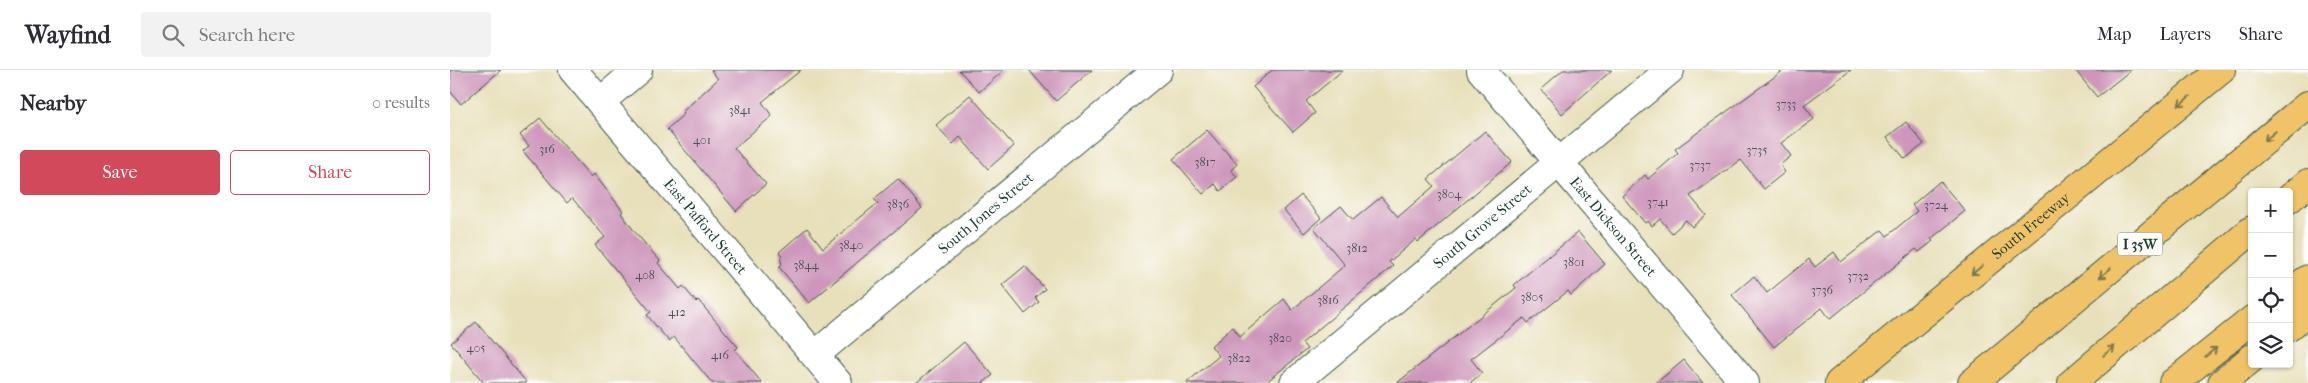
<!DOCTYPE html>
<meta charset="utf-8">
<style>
:root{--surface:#fff;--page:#f2f2f3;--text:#2b2b33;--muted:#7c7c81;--line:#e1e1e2;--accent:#d1495b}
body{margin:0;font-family:"IM FELL French Canon",serif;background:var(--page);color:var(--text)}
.controls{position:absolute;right:15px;bottom:15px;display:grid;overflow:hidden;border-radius:5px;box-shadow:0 1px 4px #0004}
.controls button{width:45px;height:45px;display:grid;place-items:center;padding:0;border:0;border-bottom:1px solid var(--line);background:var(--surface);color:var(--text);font:25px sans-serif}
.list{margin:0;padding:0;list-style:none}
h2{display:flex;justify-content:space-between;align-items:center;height:65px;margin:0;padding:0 20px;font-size:21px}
h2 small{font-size:16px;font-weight:400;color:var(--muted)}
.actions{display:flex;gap:10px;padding:15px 20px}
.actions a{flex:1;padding:11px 0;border:1px solid var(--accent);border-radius:5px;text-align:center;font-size:18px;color:var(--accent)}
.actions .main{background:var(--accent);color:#fff}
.icon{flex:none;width:28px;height:28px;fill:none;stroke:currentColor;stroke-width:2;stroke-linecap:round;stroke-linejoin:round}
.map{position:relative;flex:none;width:1858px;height:313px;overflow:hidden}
header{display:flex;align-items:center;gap:30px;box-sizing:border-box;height:70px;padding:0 25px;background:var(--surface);border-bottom:1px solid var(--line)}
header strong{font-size:24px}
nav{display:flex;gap:28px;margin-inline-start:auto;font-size:18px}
.search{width:350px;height:45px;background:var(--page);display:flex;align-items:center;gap:12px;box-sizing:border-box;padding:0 18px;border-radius:5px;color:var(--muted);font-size:19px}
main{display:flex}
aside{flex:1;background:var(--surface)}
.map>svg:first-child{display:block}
.building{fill:#ce96bc}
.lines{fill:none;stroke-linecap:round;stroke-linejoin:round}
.minor-casing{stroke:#3d5548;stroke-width:30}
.major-casing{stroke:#3d5548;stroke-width:30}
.highway-casing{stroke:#3d5548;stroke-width:30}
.minor{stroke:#fff;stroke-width:28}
.major{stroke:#f0c369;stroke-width:28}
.highway{stroke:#f0c369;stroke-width:28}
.oneway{stroke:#7d794c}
.labels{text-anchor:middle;stroke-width:4;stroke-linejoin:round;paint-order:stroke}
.number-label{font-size:12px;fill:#4b5356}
.shield{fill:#fdfcf7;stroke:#62766e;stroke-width:1}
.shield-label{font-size:14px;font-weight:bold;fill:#1f3d34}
.street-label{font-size:15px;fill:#1f3d34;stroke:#fdfcf7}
</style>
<header>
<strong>Wayfind</strong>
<div class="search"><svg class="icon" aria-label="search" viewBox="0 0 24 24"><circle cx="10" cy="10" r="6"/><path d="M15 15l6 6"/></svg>Search here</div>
<nav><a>Map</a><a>Layers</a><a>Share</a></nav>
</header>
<main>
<aside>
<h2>Nearby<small>0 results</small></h2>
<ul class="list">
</ul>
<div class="actions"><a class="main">Save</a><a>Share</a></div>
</aside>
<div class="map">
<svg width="1858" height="313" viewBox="0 0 1858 313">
<rect width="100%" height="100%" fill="#fdfcf7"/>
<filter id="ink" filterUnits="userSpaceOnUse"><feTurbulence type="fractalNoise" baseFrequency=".02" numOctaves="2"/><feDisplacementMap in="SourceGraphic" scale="10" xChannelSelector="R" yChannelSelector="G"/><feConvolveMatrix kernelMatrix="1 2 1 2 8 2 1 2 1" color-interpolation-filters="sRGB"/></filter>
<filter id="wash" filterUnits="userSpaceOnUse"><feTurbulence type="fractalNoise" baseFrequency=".0096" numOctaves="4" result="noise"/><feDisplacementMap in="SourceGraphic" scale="20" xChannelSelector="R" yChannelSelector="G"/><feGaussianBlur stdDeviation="1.12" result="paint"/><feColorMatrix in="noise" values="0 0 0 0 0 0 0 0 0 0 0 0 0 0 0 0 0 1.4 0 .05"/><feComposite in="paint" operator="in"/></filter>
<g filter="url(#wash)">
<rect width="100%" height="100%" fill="#e8e0bb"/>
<g id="blocks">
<!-- building -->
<g class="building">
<polygon points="0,0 51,0 11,34 0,21"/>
<polygon points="261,0 351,0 312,32 322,46 284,78 316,114 286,141 217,59 234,44 232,42 268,9"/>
<polygon points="509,0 554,0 529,22"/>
<polygon points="579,0 642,0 606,31"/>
<polygon points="822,0 893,0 856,31 865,43 843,62 803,17"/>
<polygon points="1113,0 1162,0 1112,44 1091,19"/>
<polygon points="1334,0 1401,0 1354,35 1364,49 1331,73 1341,86 1330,95 1335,102 1314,119 1291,90 1240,126 1256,145 1242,157 1236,150 1222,163 1210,149 1202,156 1198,151 1195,153 1172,126 1195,105 1198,109 1228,83 1225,79"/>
<polygon points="1625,0 1681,0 1647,27"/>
<polygon points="520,25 564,76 538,99 510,67 503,74 486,55"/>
<polygon points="90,48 141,107 144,104 173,141 171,143 185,162 210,191 208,193 230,219 233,216 246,232 248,230 288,277 285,280 312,313 262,313 224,267 219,271 206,256 197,245 201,242 145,175 155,167 122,128 117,133 73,81 79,76 70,65"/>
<polygon points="1456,52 1474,74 1455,89 1437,67"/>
<polygon points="757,60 787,94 781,100 787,107 770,121 765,114 753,124 723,89"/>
<polygon points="1035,61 1062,92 968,172 966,169 939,192 943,196 852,273 857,279 815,313 736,313 769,286 761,276 783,257 790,267 834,229 842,240 895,195 864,158 891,136 903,150 931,127 948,147 984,116 978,109"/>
<polygon points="448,109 472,138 359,233 329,197 332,194 330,188 332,186 329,182 357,158 373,178 428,133 424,129"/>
<polygon points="1490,111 1515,141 1481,169 1483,171 1469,182 1466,179 1380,249 1372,238 1324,277 1282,225 1304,206 1317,223 1359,189 1365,197 1384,182 1391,192 1432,160 1437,166 1467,141 1462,135"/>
<polygon points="851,125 871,148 854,163 834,140"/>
<polygon points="1128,162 1155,194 1121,225 1118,221 1078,253 1074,248 1021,289 1032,303 1020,313 947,313 1066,218 1064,215"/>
<polygon points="575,196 595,219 585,228 589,232 575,244 552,215"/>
<polygon points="26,252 77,313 34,313 1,273"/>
<polygon points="514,272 543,305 533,313 466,313"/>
<polygon points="1234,290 1253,313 1206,313"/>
</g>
</g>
</g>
<g filter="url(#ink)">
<use href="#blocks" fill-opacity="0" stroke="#3d5548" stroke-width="1"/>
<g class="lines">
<defs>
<g id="minor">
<path id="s1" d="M123 0 388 313"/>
<path id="s2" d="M1031 0 1295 313"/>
<polyline points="150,32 188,0"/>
<path id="s3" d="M365 285 708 0"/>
<path id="s4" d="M844 313 1220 0"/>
</g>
<g id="major">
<polyline points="1839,257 1858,240"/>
<path id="s5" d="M1389 313 1771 0"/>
<polyline points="1772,313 1802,288"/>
</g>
<g id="highway">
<polyline points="1839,129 1858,113"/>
<polyline points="1839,223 1858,209"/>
<polyline points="1522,313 1858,35"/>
<polyline points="1622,313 1802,160"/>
<polyline points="1723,313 1802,250"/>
</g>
</defs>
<!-- minor casing -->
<use href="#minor" class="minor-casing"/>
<!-- major casing -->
<use href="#major" class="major-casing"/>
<!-- highway casing -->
<use href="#highway" class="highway-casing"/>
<!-- minor -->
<use href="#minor" class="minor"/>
<!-- major -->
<use href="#major" class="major"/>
<!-- highway -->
<use href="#highway" class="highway"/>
</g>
<!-- one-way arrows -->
<defs><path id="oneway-shaft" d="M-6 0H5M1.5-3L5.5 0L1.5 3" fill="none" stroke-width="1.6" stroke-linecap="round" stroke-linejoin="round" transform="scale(1.25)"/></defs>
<g class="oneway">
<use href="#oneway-shaft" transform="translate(1734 31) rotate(141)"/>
<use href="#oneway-shaft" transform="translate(1820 66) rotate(140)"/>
<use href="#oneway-shaft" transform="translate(1527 200) rotate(141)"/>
<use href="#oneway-shaft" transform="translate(1655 203) rotate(140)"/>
<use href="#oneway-shaft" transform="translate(1659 281) rotate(-40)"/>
<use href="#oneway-shaft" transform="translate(1761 282) rotate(-39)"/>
</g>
</g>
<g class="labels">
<!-- number labels -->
<g class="number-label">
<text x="1336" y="38">3733</text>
<text x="290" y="44">3841</text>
<text x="252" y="74">401</text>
<text x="97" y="83">316</text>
<text x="1307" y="84">3735</text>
<text x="755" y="96">3817</text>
<text x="1250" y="99">3737</text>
<text x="999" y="128">3804</text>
<text x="1208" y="136">3741</text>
<text x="448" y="138">3836</text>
<text x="1486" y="139">3724</text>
<text x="401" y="179">3840</text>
<text x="907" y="182">3812</text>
<text x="1124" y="196">3801</text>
<text x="356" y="199">3844</text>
<text x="195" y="209">408</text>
<text x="1408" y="210">3732</text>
<text x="1372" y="224">3736</text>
<text x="1082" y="231">3805</text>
<text x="878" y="234">3816</text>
<text x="227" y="246">412</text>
<text x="830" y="272">3820</text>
<text x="26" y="282">405</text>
<text x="270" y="289">416</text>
<text x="789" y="292">3822</text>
</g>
<!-- shield labels -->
<rect class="shield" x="1667.5" y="162.5" width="45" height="23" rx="4"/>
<g class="shield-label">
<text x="1690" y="179">I 35W</text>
</g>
<!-- street labels -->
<g class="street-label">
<text dy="5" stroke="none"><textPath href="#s3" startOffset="222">South Jones Street</textPath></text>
<text dy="5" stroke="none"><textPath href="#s1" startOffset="205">East Pafford Street</textPath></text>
<text dy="5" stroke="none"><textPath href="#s5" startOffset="248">South Freeway</textPath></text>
<text dy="5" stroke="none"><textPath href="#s4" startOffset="245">South Grove Street</textPath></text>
<text dy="5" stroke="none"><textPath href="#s2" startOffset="205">East Dickson Street</textPath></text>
</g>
</g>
</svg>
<div class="controls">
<button>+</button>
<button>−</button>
<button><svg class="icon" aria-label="locate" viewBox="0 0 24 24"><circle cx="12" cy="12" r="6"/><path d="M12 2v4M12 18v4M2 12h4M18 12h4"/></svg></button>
<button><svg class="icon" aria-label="layers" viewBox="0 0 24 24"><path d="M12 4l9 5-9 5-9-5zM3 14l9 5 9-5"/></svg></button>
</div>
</div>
</main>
